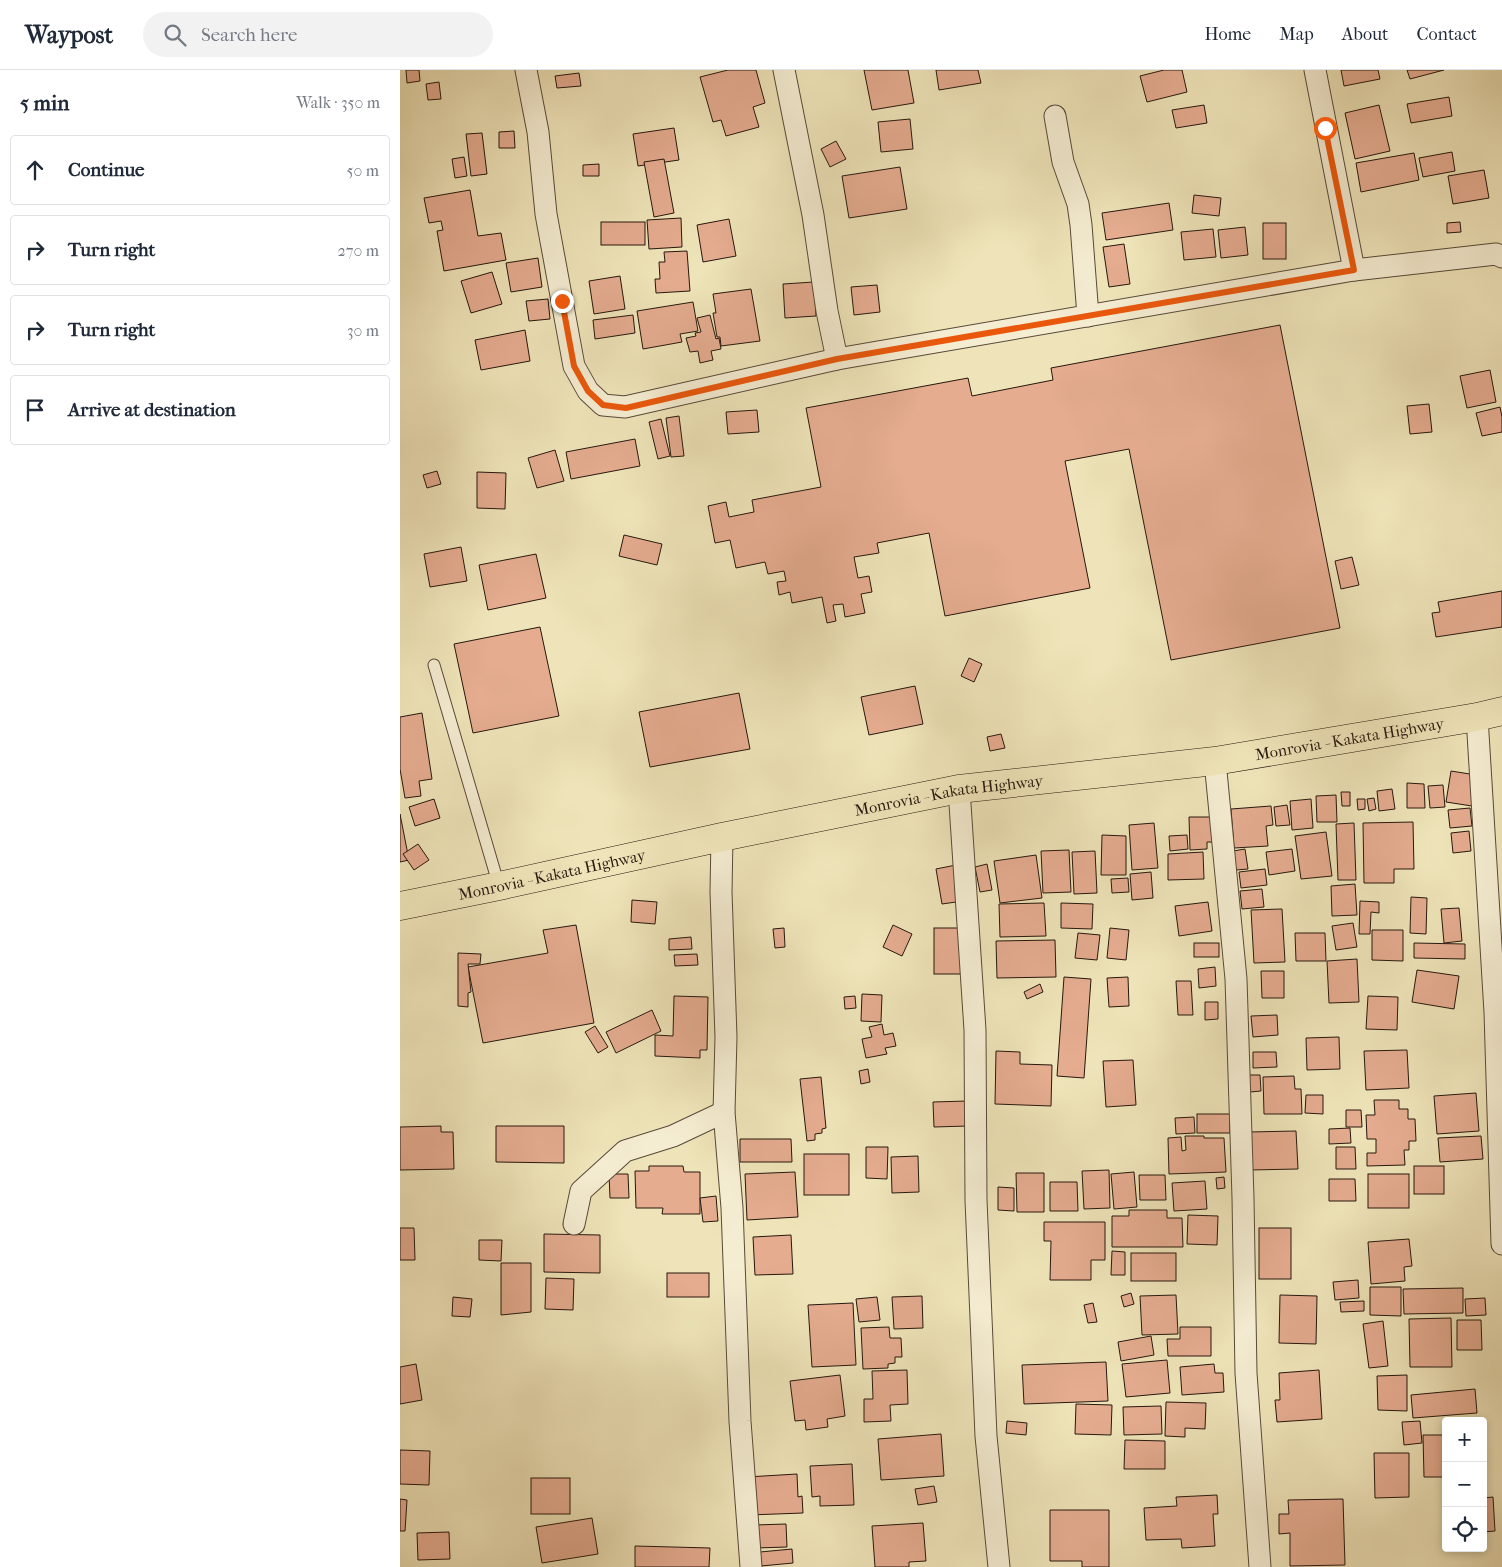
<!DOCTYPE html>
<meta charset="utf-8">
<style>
:root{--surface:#fff;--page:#f2f2f3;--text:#1f2937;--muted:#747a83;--line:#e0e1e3}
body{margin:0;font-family:"IM FELL French Canon",serif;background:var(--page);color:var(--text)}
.controls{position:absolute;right:15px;bottom:15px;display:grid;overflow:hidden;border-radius:5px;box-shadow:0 2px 8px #0003}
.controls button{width:45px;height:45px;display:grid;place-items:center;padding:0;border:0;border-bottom:1px solid var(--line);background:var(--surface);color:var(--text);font:25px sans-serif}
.stop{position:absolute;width:15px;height:15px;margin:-11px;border:4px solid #ea580c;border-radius:50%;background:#fff}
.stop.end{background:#ea580c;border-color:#fff;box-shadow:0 1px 5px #0008}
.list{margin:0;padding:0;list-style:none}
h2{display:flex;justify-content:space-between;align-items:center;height:65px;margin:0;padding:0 20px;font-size:21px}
h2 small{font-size:16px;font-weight:400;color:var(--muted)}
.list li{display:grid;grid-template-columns:32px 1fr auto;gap:15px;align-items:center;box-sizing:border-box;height:70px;margin:0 10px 10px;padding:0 10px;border:1px solid var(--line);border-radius:5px}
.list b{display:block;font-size:19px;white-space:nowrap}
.list em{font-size:16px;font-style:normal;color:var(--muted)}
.icon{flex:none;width:28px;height:28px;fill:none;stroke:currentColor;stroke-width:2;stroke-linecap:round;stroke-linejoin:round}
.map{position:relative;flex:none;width:1102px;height:1497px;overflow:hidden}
header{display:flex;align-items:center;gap:30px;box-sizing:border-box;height:70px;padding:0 25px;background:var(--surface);border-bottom:1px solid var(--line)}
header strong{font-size:24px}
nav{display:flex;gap:28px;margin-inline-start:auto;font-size:18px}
.search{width:350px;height:45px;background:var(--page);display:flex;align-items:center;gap:12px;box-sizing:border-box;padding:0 18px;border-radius:28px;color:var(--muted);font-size:19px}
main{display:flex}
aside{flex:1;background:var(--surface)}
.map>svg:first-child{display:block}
.building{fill:#e5ac90;stroke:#26170d}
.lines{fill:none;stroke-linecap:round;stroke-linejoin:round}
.service-casing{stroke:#584a38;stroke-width:13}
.minor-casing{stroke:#584a38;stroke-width:23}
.trunk-casing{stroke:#26170d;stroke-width:29}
.service{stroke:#f5edd2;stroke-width:11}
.minor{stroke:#f5edd2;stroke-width:21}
.trunk{stroke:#efe4b9;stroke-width:28}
.route{stroke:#ea580c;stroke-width:6}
.labels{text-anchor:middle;stroke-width:4;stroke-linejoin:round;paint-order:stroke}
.street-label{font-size:16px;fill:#26170d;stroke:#f5edd2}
</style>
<header>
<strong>Waypost</strong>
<div class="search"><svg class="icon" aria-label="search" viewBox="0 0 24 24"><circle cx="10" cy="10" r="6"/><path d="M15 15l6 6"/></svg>Search here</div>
<nav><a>Home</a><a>Map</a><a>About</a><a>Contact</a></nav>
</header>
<main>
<aside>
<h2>5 min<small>Walk · 350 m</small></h2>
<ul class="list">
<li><svg class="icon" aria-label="ahead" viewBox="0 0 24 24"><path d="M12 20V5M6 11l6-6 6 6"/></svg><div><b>Continue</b></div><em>50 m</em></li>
<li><svg class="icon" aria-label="right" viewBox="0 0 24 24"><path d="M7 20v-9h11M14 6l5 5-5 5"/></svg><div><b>Turn right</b></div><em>270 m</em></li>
<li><svg class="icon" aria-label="right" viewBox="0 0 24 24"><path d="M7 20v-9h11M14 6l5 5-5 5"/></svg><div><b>Turn right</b></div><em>30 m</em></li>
<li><svg class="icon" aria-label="arrive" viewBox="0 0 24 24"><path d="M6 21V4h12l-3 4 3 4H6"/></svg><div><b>Arrive at destination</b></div></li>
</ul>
</aside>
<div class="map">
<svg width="1102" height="1497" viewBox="0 0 1102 1497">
<rect width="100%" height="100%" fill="#efe4b9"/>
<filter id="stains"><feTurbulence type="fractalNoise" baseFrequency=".004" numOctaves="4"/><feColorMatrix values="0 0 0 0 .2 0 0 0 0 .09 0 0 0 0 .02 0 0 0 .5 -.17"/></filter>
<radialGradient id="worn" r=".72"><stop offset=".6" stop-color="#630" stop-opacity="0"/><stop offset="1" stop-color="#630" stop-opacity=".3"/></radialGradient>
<!-- building -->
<g class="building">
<polygon points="6,0 19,0 20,11 7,13"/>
<polygon points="328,0 356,0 365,33 353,37 359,57 326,66 321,50 313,52 300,7"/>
<polygon points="464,0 508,0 514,33 472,40"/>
<polygon points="536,0 578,0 581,13 539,20"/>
<polygon points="764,0 782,0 787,22 747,32 740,6"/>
<polygon points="941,0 978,0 980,9 944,16"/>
<polygon points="1007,0 1044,0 1010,9"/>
<polygon points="179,3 181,16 157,18 155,6"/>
<polygon points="39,12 41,29 28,30 26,14"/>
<polygon points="1049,27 1052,46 1011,53 1007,34"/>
<polygon points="804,35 807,53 776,58 772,40"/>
<polygon points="979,35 990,81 955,89 945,43"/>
<polygon points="510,49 513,79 481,82 478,52"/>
<polygon points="274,58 279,90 238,96 233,64"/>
<polygon points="114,61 115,78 99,78 99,62"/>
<polygon points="82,63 87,104 71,106 66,64"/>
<polygon points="436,71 446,89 430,97 421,79"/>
<polygon points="1052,82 1055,101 1023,107 1019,88"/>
<polygon points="1014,83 1019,110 961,122 956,93"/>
<polygon points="64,87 67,106 55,108 52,89"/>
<polygon points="264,89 274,143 254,147 244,92"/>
<polygon points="199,94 199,106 183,106 183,95"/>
<polygon points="500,97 507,139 449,148 442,106"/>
<polygon points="1084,100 1089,128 1053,134 1048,106"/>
<polygon points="70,120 78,166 101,163 106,190 44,201 37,161 43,160 41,151 29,153 24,128"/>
<polygon points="794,125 821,128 819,146 792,143"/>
<polygon points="769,133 773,160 706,170 702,143"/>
<polygon points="281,148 282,177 249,179 247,150"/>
<polygon points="329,149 336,186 303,192 297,155"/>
<rect x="201" y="152" width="44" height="23"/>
<polygon points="1060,152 1061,162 1047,163 1047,153"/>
<rect x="863" y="153" width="23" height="36"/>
<polygon points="845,157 848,185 821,188 818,160"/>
<polygon points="813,159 816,187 784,190 781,162"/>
<polygon points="724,174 730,214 709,217 703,177"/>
<polygon points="287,181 290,221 256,223 255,209 260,209 259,192 265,192 264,182"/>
<polygon points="138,188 142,217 111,222 106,193"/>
<polygon points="92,202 102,234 71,243 61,211"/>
<polygon points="220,206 225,239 194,244 189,211"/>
<polygon points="414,212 416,246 385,248 383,214"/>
<polygon points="477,215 480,242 454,245 451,217"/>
<polygon points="351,219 360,271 321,276 320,267 317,267 313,243 316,243 313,224"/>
<polygon points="148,229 150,249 129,251 126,231"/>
<polygon points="293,232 298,261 280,264 282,272 243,279 237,241"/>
<polygon points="233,245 235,263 195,269 193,250"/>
<polygon points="310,245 316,269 319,268 321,279 311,281 313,290 300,293 298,281 290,282 286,268 296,266 295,263 301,262 297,248"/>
<polygon points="880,255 940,558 771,590 729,379 665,391 690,518 545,546 529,463 477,473 479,483 454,487 458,508 469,506 472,522 461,524 465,543 445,547 443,534 433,535 436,551 427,553 422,527 392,533 390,522 379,525 377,512 386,511 384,501 368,504 365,492 336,498 330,470 315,473 308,436 326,432 329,447 354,442 352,430 421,417 406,338 568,308 572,326 653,310 651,298"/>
<polygon points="125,260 130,291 81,300 75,270"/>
<polygon points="1090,300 1096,332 1067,338 1060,306"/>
<polygon points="1029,334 1032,362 1010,364 1007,336"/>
<polygon points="1100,337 1102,347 1102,362 1082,366 1076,343"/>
<polygon points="357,340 359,362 328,364 326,342"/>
<polygon points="279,346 284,386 271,387 266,348"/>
<polygon points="261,349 270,386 258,389 249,352"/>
<polygon points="235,369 240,396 171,409 166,382"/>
<polygon points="155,380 164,411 137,418 128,388"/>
<polygon points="37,401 41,414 27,418 23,405"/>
<polygon points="77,402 106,403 105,439 77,438"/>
<polygon points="224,465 262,474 257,495 219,486"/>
<polygon points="61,477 67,511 30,517 24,484"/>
<polygon points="136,484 146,528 88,540 79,495"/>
<polygon points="952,487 959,515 941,519 935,491"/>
<polygon points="1102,521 1102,557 1036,567 1032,543 1040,542 1038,532"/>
<polygon points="140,557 159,646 73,663 54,574"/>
<polygon points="569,588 582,594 574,612 561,606"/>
<polygon points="515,616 523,654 469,665 461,627"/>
<polygon points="339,623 350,679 250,697 239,642"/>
<polygon points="22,643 32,709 19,711 21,726 5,728 0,699 0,647"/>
<polygon points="601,664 605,678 590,681 587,667"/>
<polygon points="1051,701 1076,705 1072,736 1046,732"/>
<polygon points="1007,713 1024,714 1025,738 1007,738"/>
<polygon points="1043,715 1045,737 1030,738 1028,716"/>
<polygon points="992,719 995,739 979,741 977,721"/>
<polygon points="941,722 950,722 950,736 942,736"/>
<polygon points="936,725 937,752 917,752 916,726"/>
<polygon points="974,728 976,739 969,741 967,729"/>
<polygon points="34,729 40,748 15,756 9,737"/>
<polygon points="911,729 913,758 892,760 890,731"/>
<polygon points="957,729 965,729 965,739 958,740"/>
<polygon points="887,735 890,755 876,756 874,737"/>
<polygon points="871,736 873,755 866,756 868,776 834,778 831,739"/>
<polygon points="1070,738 1072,756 1050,758 1048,740"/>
<polygon points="0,744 9,790 0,792"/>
<polygon points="789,747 813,747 814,772 807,772 807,779 790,780"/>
<polygon points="1013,752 1014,799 994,799 994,813 964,813 963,753"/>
<polygon points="754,753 758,798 732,800 729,755"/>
<polygon points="954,753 956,810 938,810 936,754"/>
<polygon points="1069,761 1071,781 1053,783 1051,763"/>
<polygon points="926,762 932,806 901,809 895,766"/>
<polygon points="702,765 726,766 726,805 701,805"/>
<polygon points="787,765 788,779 770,781 769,766"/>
<polygon points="18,774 29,790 14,800 3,784"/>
<polygon points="845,779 848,799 836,800 833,781"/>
<polygon points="892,779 895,801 869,805 866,782"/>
<polygon points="669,780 671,822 643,823 641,781"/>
<polygon points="695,781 697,823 674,824 672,782"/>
<polygon points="803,782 804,809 768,810 768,784"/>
<polygon points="636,785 642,828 600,833 594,791"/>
<polygon points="587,794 592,820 580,822 575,797"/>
<polygon points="556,795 563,831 542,834 536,799"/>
<polygon points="865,799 867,815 841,818 839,802"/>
<polygon points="751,802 753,828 732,830 730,804"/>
<polygon points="728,808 729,822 712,823 711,809"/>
<polygon points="955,814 957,845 932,846 931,816"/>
<polygon points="862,819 864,837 842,839 840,821"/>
<polygon points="1011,827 1027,828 1026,864 1010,863"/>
<polygon points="232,830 257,832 255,854 231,852"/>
<polygon points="960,831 979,832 979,843 971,842 970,864 959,864"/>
<polygon points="808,832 812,861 779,866 775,836"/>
<polygon points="644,833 646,866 600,867 599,834"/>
<polygon points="661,833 693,834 692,859 661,858"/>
<polygon points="1059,838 1062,871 1044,873 1041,839"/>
<polygon points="882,839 885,892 854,893 851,840"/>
<polygon points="953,853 957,877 936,880 932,856"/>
<polygon points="176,855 194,953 83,973 68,897 148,883 143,860"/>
<polygon points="493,855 512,864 502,886 483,877"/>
<polygon points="384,858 385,877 375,878 373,859"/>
<rect x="534" y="858" width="32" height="46"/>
<polygon points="710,858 729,860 726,890 707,888"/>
<polygon points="972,860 1003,860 1003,891 972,890"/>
<polygon points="678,863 700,865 697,890 675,888"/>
<polygon points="895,863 925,863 926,891 896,891"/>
<polygon points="291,867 292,879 269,880 269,869"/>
<polygon points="655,870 656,907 597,908 596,871"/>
<rect x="794" y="873" width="25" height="14"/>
<polygon points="1014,873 1065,874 1065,889 1014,888"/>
<polygon points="58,883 81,884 80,894 68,894 71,922 68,923 68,937 58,936"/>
<polygon points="297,884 298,895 275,896 274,885"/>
<polygon points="957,889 959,932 929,933 927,891"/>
<polygon points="815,897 816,916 799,918 798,899"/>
<polygon points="1017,900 1059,906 1054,939 1012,932"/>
<polygon points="861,901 884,901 884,928 862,928"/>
<polygon points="664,907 691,909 684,1008 657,1006"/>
<polygon points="728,907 729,936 709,937 707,908"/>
<polygon points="776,911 791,911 793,945 778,945"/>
<polygon points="640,914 643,922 627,929 624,922"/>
<polygon points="462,924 482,925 481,952 461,951"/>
<polygon points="274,926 308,927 307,980 300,980 300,988 255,986 255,965 273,966"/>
<polygon points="455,926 456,938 445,939 444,927"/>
<polygon points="968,926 998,927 997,960 966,959"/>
<polygon points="805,932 818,932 818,949 805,950"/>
<polygon points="252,940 261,961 216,983 206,962"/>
<polygon points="877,945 878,965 853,967 851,946"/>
<polygon points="482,954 484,965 493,963 496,976 485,978 487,984 466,988 462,969 472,967 469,957"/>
<polygon points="195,956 208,977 198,983 185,962"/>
<polygon points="939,967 940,999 907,1000 906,968"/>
<polygon points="1007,980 1009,1018 966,1020 964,981"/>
<polygon points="596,981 620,982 620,994 652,995 651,1036 595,1034"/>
<polygon points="853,982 876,982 877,997 853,998"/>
<polygon points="733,990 736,1035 706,1037 703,991"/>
<polygon points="468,999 470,1012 461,1014 459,1001"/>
<polygon points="849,1005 860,1005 861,1021 850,1022"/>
<polygon points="894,1006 895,1019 901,1019 902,1044 864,1044 863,1007"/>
<polygon points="421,1007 426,1058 422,1059 422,1063 415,1064 415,1070 407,1071 400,1009"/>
<polygon points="1076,1023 1079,1061 1037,1064 1034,1026"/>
<polygon points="906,1025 923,1025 923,1044 905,1043"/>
<polygon points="974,1030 999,1030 999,1039 1008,1039 1008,1049 1015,1049 1016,1071 1009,1071 1009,1080 1004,1080 1005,1095 967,1096 967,1083 976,1083 976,1069 967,1069 966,1045 975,1045"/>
<polygon points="567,1031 568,1056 534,1057 533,1032"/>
<polygon points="946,1040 961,1040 962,1057 946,1057"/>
<rect x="797" y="1044" width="33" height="19"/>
<polygon points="794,1047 795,1063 776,1064 775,1048"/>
<polygon points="41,1056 41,1062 53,1062 54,1099 0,1100 0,1057"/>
<polygon points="96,1056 164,1056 164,1093 96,1092"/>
<polygon points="950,1058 951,1073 929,1074 929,1059"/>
<polygon points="896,1061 898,1099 850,1100 849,1062"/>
<polygon points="785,1066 804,1066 804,1068 824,1068 826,1102 769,1104 768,1068 781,1067 782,1081 786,1080"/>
<polygon points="1081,1066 1083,1089 1040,1092 1038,1068"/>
<polygon points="340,1069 391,1069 392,1092 340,1092"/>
<polygon points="466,1077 488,1077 487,1109 466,1108"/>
<polygon points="936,1077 955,1077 956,1099 936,1099"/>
<rect x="404" y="1084" width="45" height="41"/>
<polygon points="518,1086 519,1122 492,1123 491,1087"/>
<polygon points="249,1096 283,1096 284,1102 300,1102 300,1144 262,1144 263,1138 236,1138 235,1101 249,1101"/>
<rect x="1014" y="1096" width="30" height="28"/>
<polygon points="709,1100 710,1138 684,1139 682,1101"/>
<polygon points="395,1102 398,1147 347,1150 345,1104"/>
<polygon points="734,1102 737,1137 714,1139 711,1104"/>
<polygon points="616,1103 644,1103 644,1142 617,1142"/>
<polygon points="209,1104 228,1104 229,1128 210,1128"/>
<rect x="968" y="1104" width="41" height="34"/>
<polygon points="739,1105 765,1105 766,1130 740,1130"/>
<polygon points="824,1107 825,1118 817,1119 816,1108"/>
<polygon points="929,1109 955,1109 956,1131 929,1131"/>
<polygon points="805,1111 807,1139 774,1141 772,1113"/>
<polygon points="650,1112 677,1112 678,1141 650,1141"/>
<polygon points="598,1117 614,1118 614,1141 598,1140"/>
<polygon points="316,1126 318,1151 303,1152 300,1128"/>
<polygon points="729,1140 767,1140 767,1148 782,1148 783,1177 712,1177 712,1146 729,1146"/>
<polygon points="788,1145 818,1146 817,1175 787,1174"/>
<polygon points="644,1152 705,1152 705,1190 691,1190 691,1210 650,1210 651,1171 644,1171"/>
<polygon points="0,1158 14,1158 15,1190 0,1190"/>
<rect x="859" y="1158" width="32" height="51"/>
<polygon points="144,1164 200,1165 200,1203 144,1202"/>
<polygon points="391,1165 393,1204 355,1205 353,1167"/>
<polygon points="1009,1169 1012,1196 1004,1197 1005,1211 971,1214 968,1172"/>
<polygon points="79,1170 102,1170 101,1191 79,1190"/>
<polygon points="712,1181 725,1182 725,1205 711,1205"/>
<rect x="731" y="1183" width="45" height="28"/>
<polygon points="101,1193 131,1193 131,1242 101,1245"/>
<rect x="267" y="1203" width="42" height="24"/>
<polygon points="146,1208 174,1209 173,1240 145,1239"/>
<polygon points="958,1210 959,1228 935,1230 933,1212"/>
<polygon points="970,1217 1001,1217 1001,1246 970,1245"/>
<polygon points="1063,1218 1063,1243 1004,1244 1003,1219"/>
<polygon points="731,1223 734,1234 724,1237 721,1226"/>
<polygon points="776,1225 778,1264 742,1265 740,1226"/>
<polygon points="880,1225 917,1226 916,1274 879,1273"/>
<polygon points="522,1226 523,1258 494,1259 492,1227"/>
<polygon points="53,1227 72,1229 70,1247 52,1246"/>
<polygon points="477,1227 480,1250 459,1252 456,1229"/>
<polygon points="1085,1228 1086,1245 1066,1246 1065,1229"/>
<polygon points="964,1231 964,1241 941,1242 940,1232"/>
<polygon points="453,1233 456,1295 412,1297 408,1235"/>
<polygon points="693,1233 697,1252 688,1253 684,1235"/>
<polygon points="1051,1248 1052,1297 1010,1297 1009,1249"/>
<polygon points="1057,1250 1081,1250 1082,1280 1057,1280"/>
<polygon points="983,1251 988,1296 969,1298 963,1254"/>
<polygon points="489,1257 490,1268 501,1268 502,1287 495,1287 495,1293 488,1294 488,1298 463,1299 461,1258"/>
<polygon points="780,1257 811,1257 811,1286 768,1286 767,1269 780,1269"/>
<polygon points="751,1266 754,1285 721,1291 718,1272"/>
<polygon points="767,1290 770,1323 726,1327 722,1294"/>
<polygon points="706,1292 708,1331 624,1334 622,1295"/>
<polygon points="16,1294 22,1330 0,1334 0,1297"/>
<polygon points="814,1294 815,1303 823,1303 824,1322 782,1325 780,1297"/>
<polygon points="507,1300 508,1334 490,1335 491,1351 464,1352 464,1329 473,1329 472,1301"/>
<polygon points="919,1300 922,1349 877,1352 875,1330 880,1330 879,1303"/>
<polygon points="440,1305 445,1346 427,1349 428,1357 406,1360 405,1350 395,1351 390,1311"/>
<polygon points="1007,1305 1007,1341 978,1340 977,1306"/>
<polygon points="1075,1319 1077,1343 1013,1348 1011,1325"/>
<polygon points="766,1332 806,1333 805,1359 785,1358 785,1367 765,1366"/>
<polygon points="676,1334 712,1335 711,1365 675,1364"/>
<polygon points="761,1336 762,1364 724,1365 723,1337"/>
<polygon points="607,1351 627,1353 626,1365 606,1363"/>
<polygon points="1020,1351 1022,1373 1004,1375 1002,1352"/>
<polygon points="541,1364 544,1406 481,1410 478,1369"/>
<polygon points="1023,1365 1046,1365 1046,1407 1024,1407"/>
<polygon points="725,1370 765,1371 765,1399 724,1399"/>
<polygon points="0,1380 30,1381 29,1415 0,1414"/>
<polygon points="974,1383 1009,1383 1009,1427 975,1428"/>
<polygon points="452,1394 454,1435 420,1436 420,1426 412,1427 410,1396"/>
<polygon points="397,1404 398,1427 402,1426 403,1443 349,1445 347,1407"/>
<rect x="131" y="1408" width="39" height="36"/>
<polygon points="534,1416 537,1432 518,1435 515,1419"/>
<polygon points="817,1425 818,1444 813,1444 815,1476 782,1478 781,1469 746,1470 744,1438 777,1436 776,1427"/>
<polygon points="1093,1427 1095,1461 1083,1462 1083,1428"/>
<polygon points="0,1429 7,1430 5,1461 0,1461"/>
<polygon points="943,1429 945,1495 890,1496 890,1463 879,1464 879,1444 889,1444 888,1430"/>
<polygon points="650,1440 709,1440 709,1497 682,1497 682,1491 650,1491"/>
<polygon points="192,1448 198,1484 142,1493 136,1457"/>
<polygon points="523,1453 526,1491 509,1492 509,1497 475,1497 472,1456"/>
<polygon points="386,1454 387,1477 355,1478 354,1455"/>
<polygon points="49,1462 50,1489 18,1490 17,1463"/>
<polygon points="235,1476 310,1478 309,1497 235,1497"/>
<polygon points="392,1479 393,1493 361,1496 360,1482"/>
</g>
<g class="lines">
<defs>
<polyline id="service" points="34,595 99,816"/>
<g id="minor">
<polyline points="126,0 138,62 146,144 174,296 188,321 203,335 225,337 437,289 954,200 1096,184 1102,187"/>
<polyline points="384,0 413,145 427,241 437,289"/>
<polyline points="915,0 954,200"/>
<polyline points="655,46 663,92 678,134 681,155 688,246"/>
<polyline points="1077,647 1095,942 1102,1174"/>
<polyline points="815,691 836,909 843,1128 846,1303 860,1497"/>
<polyline points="559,719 575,960 576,1130 586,1366 599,1497"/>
<polyline points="322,767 321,822 326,967 324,1042 332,1138 340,1351 351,1497"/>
<polyline points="174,1154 181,1121 225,1081 273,1066 324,1042"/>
</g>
<g id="trunk">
<path id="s1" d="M0 836 99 816 322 767 559 719 815 691 1077 647 1102 641"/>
</g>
</defs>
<!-- service casing -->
<use href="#service" class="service-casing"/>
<!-- minor casing -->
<use href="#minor" class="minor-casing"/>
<!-- trunk casing -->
<use href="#trunk" class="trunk-casing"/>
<!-- service -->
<use href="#service" class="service"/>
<!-- minor -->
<use href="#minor" class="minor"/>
<!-- trunk -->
<use href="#trunk" class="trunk"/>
</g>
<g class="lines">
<!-- route -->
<polyline class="route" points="162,231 174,296 188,321 203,335 226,338 437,289 954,200 925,58"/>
</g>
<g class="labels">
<!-- street labels -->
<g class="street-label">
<text dy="6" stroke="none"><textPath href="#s1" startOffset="965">Monrovia - Kakata Highway</textPath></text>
<text dy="6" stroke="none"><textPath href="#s1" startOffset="560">Monrovia - Kakata Highway</textPath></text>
<text dy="6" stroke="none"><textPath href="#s1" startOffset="155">Monrovia - Kakata Highway</textPath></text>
</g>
</g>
<rect width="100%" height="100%" filter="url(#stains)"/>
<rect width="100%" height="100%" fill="url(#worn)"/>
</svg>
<div class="controls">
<button>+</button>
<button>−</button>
<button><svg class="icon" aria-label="locate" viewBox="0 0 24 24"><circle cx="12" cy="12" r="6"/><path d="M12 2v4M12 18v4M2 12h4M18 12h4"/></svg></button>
</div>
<div class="stop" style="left:925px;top:58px"></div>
<div class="stop end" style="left:162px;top:231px"></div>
</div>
</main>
